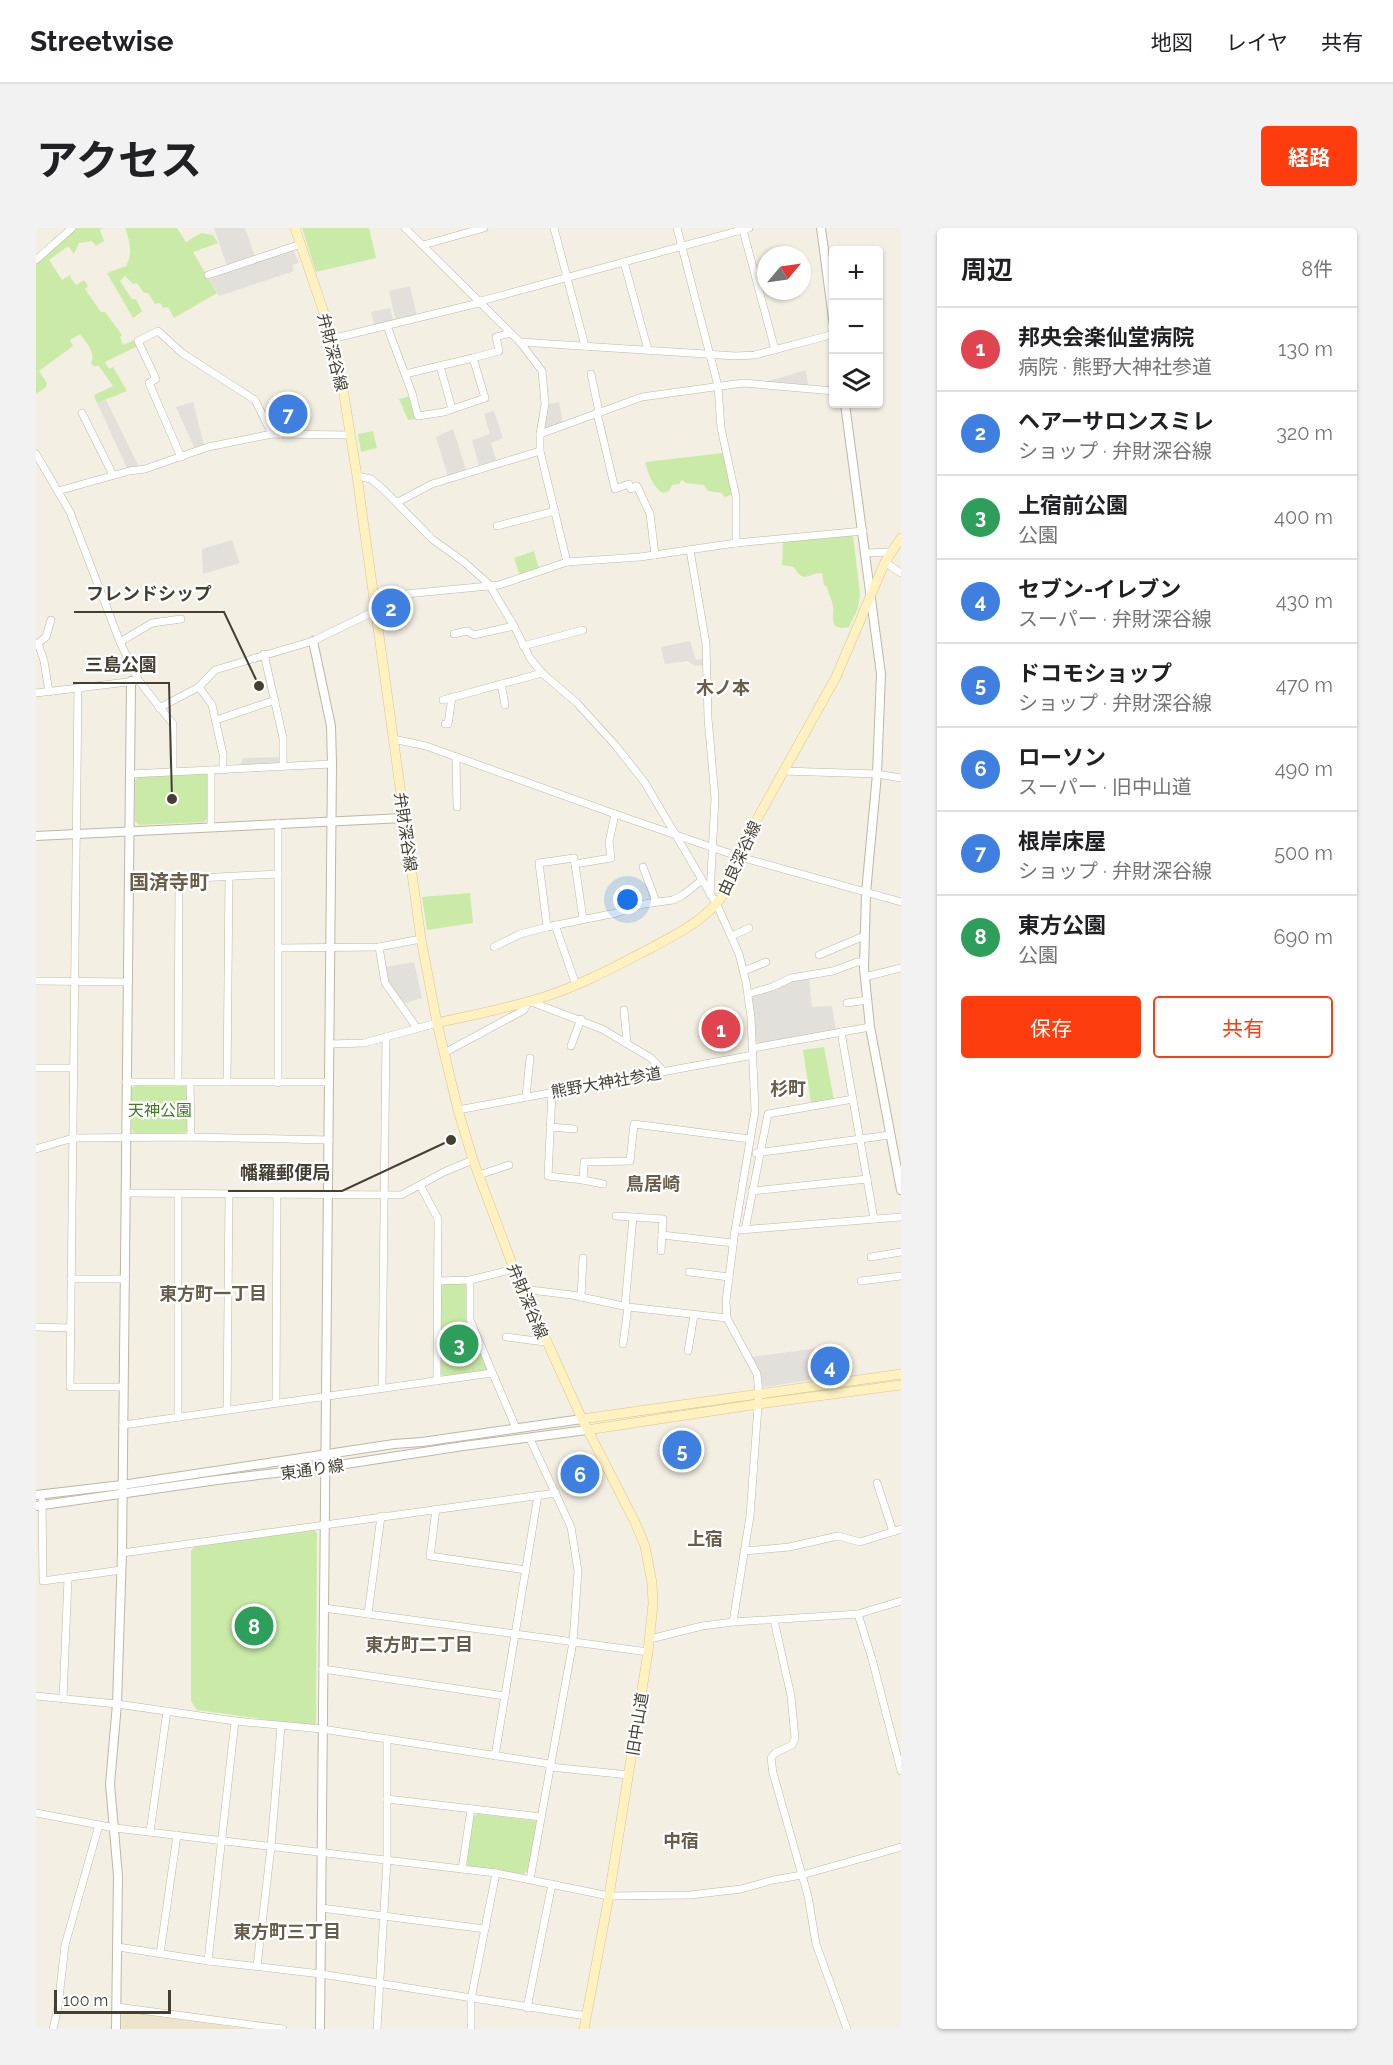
<!DOCTYPE html>
<html lang="ja">
<meta charset="utf-8">
<style>
:root{--surface:#fff;--page:#f2f2f2;--text:#202124;--muted:#757577;--line:#e0e0e0;--accent:#ff3c0d}
body{margin:0;font-family:Raleway,"Noto Sans JP",sans-serif;background:var(--page);color:var(--text)}
.controls{position:absolute;right:18px;top:18px;display:grid;overflow:hidden;border-radius:6px;box-shadow:0 2px 4px #0004}
.controls button{width:54px;height:54px;display:grid;place-items:center;padding:0;border:0;border-bottom:2px solid var(--line);background:var(--surface);color:var(--text);font:30px sans-serif}
.compass{position:absolute;left:721px;top:18px;width:54px;height:54px;border-radius:50%;background:var(--surface);box-shadow:0 2px 4px #0004;rotate:61deg}
.scale{position:absolute;left:18px;bottom:15px;width:117px;box-sizing:border-box;padding-left:6px;border:3px solid #453e33;border-top:0;font-size:16px;line-height:21px;white-space:nowrap;color:#453e33;-webkit-text-stroke:4px #fff;paint-order:stroke}
.you{position:absolute;left:592px;top:672px;width:21px;height:21px;margin:-15px;border:4px solid #fff;border-radius:50%;background:#1a73e8;box-shadow:0 0 0 9px #1a73e833}
.badge{display:grid;place-items:center;width:39px;height:39px;border-radius:50%;background:var(--accent);color:#fff;font-size:20px;font-weight:700}
.pin{position:absolute;translate:-50% -50%;border:3px solid #fff;box-shadow:0 2px 6px #0006}
.list{margin:0;padding:0;list-style:none}
h2{display:flex;justify-content:space-between;align-items:center;height:78px;margin:0;padding:0 24px;font-size:26px}
h2 small{font-size:20px;font-weight:400;color:var(--muted)}
.list li{display:grid;grid-template-columns:39px 1fr auto;gap:18px;align-items:center;box-sizing:border-box;height:84px;padding:0 24px;border-top:2px solid var(--line)}
.list b{display:block;font-size:22px;white-space:nowrap}
.list p{margin:0;font-size:20px;white-space:nowrap;color:var(--muted)}
.list em{font-size:20px;font-style:normal;color:var(--muted)}
.actions{display:flex;gap:12px;padding:18px 24px}
.actions a{flex:1;padding:14px 0;border:2px solid var(--accent);border-radius:6px;text-align:center;font-size:21px;color:var(--accent)}
.actions .main{background:var(--accent);color:#fff}
.icon{flex:none;width:33px;height:33px;fill:none;stroke:currentColor;stroke-width:2;stroke-linecap:round;stroke-linejoin:round}
.map{position:relative;flex:none;width:865px;height:1801px;overflow:hidden;border-radius:6px}
header{display:flex;align-items:center;gap:36px;box-sizing:border-box;height:84px;padding:0 30px;background:var(--surface);border-bottom:2px solid var(--line)}
header strong{font-size:28px}
nav{display:flex;gap:33px;margin-inline-start:auto;font-size:21px}
.intro{display:flex;align-items:center;justify-content:space-between;box-sizing:border-box;height:144px;padding:0 36px}
h1{margin:0;font-size:42px}
.button{padding:15px 27px;border-radius:6px;background:var(--accent);color:#fff;font-size:21px;font-weight:700}
main{display:flex;gap:36px;padding:0 36px}
aside{flex:1;background:var(--surface);border-radius:6px;box-shadow:0 2px 4px #0004}
.map>svg:first-child{display:block}
.education{fill:#ede5cb}
.green{fill:#caeba8}
.parking{fill:#e3e0dc}
.lines{fill:none;stroke-linecap:round;stroke-linejoin:round}
.minor-casing{stroke:#bfb7a5;stroke-width:8}
.tertiary-casing{stroke:#bfb7a5;stroke-width:10}
.secondary-casing{stroke:#d6c68e;stroke-width:10}
.minor{stroke:#fff;stroke-width:7}
.tertiary{stroke:#fff;stroke-width:8}
.secondary{stroke:#fff2c0;stroke-width:9}
.labels{text-anchor:middle;stroke-width:4.5;stroke-linejoin:round;paint-order:stroke}
.street-label{font-size:16px;fill:#453e33;stroke:#fff}
.park-label{font-size:16px;fill:#407a22;stroke:#fff}
.neighbourhood-label{font-size:18px;font-weight:bold;fill:#685d49;stroke:#fff}
.quarter-label{font-size:20px;font-weight:bold;fill:#685d49;stroke:#fff}
.leader{fill:none;stroke:#453e33;stroke-width:2}
.callout-dot{fill:#453e33;stroke:#fff;stroke-width:2}
.callout-label{font-size:18px;text-anchor:middle;font-weight:bold;fill:#453e33;stroke:#fff;stroke-width:4.5;stroke-linejoin:round;paint-order:stroke}
</style>
<header>
<strong>Streetwise</strong>
<nav><a>地図</a><a>レイヤ</a><a>共有</a></nav>
</header>
<div class="intro"><h1>アクセス</h1><a class="button">経路</a></div>
<main>
<div class="map">
<svg width="865" height="1801" viewBox="0 0 865 1801">
<rect width="100%" height="100%" fill="#f3efe3"/>
<!-- education -->
<polygon class="education" points="89,1784 214,1801 86,1801 86,1787"/>
<!-- green -->
<g class="green">
<path d="M41 0H67L64 2 68 13 60 18 56 13 43 15 38 26 32 18 13 32 26 52 36 46 34 49 40 57 48 52 52 58 49 61 65 84H69L86 107 84 109 87 117 99 112 102 118 69 134 73 141 77 139 91 163 61 175 58 167 77 158 63 138H57L55 135C60 124 51 116 44 106L34 112 37 118 3 143 11 155 10 159 0 166V35Z"/>
<path d="M89 0H141L150 14 165 5 177 7 182 15 157 24 181 65 138 90 132 79 127 80 124 75 119 76 112 65H108L101 55 97 56 89 48 84 53 96 71H100L106 83 97 90 71 45 90 38C97 25 94 14 89 0Z"/>
<polygon points="266,0 333,0 340,30 280,44"/>
<polygon points="374,168 380,191 372,192 363,171"/>
<polygon points="337,203 341,220 325,224 322,206"/>
<path d="M687 225 697 266 689 269 685 265 672 263 668 257 650 255 646 252 643 256 636 257 633 263 627 265C617 260 612 245 609 234Z"/>
<path d="M817 307 824 366 822 380 813 399 805 400 799 398C795 389 798 387 797 378 796 372 792 365 791 359L788 357 786 345C771 345 768 357 758 339L746 337 747 313Z"/>
<polygon points="498,323 503,341 484,348 478,330"/>
<polygon points="170,546 173,549 172,590 168,594 103,597 99,593 99,552 103,549"/>
<polygon points="434,665 437,695 391,702 386,669"/>
<polygon points="788,819 798,872 775,875 767,822"/>
<polygon points="99,858 149,858 152,861 151,903 149,905 99,905 96,902 96,860"/>
<polygon points="408,1056 429,1056 431,1059 431,1093 452,1139 451,1142 407,1148 405,1146 405,1059"/>
<polygon points="278,1302 281,1305 280,1495 276,1498 161,1482 155,1473 155,1323 158,1319"/>
<polygon points="443,1586 501,1593 493,1641 488,1646 434,1640 431,1636 437,1588"/>
</g>
<!-- parking -->
<g class="parking">
<polygon points="178,0 209,0 219,29 191,38"/>
<polygon points="257,21 263,35 256,37 258,43 183,68 172,49"/>
<polygon points="374,58 381,88 360,94 353,63"/>
<polygon points="354,80 358,95 339,99 335,84"/>
<polygon points="770,142 772,158 729,154"/>
<polygon points="70,172 103,239 91,240 61,175"/>
<polygon points="157,174 168,217 159,221 140,179"/>
<polygon points="523,174 527,195 510,201 508,200 512,176"/>
<polygon points="458,183 467,210 455,215 460,232 443,237 436,212 454,206 448,186"/>
<polygon points="417,201 430,242 412,248 400,209"/>
<polygon points="196,312 204,335 167,346 166,321"/>
<polygon points="654,413 660,432 667,431 668,437 659,438 652,433 629,436 625,419"/>
<polygon points="245,529 243,535 204,537 207,530"/>
<polygon points="378,734 386,770 367,776 351,754 349,739"/>
<polygon points="773,750 776,779 796,778 800,802 723,815 720,813 716,770 718,768 736,762 757,753"/>
<polygon points="782,1120 786,1150 728,1159 725,1156 715,1129"/>
</g>
<g class="lines">
<defs>
<g id="minor">
<polyline points="369,0 484,114 506,143 509,176 504,206 504,223 531,334"/>
<polyline points="518,0 549,118"/>
<polyline points="641,0 682,158 685,200 700,269 700,315"/>
<polyline points="707,2 739,122"/>
<polyline points="387,17 448,0"/>
<polyline points="0,32 36,0"/>
<polyline points="588,34 612,122"/>
<polyline points="172,47 265,16"/>
<polyline points="441,74 713,0"/>
<polyline points="351,98 376,165 382,188 408,184 449,170 437,130 463,123 460,109 474,105"/>
<polyline points="295,111 443,75"/>
<polyline points="484,114 700,128 719,127 798,106"/>
<polyline points="404,138 416,181"/>
<polyline points="369,146 437,130"/>
<polyline points="555,146 563,184"/>
<polyline points="46,185 77,247"/>
<polyline points="561,185 579,261 593,256 595,261 601,258 614,286 619,327"/>
<polyline points="504,206 606,169 707,155 798,163"/>
<polyline points="0,226 34,284 84,414 96,439 103,453 137,496 137,543"/>
<polyline points="145,229 113,155 120,151 102,113 122,103 146,125 219,172 236,206"/>
<polyline points="321,248 335,251 348,262 396,311 428,334 455,358"/>
<polyline points="22,263 93,243 109,241 172,219 236,206 314,207"/>
<polyline points="362,274 396,256 504,223"/>
<polyline points="461,298 519,283"/>
<polyline points="654,322 670,416 672,490 679,570 674,666"/>
<polyline points="830,325 855,324"/>
<polyline points="849,334 865,345"/>
<polyline points="454,358 478,398 494,430 506,445 541,475 580,518 609,555 681,677 703,726 710,754 715,789 719,883 699,1002 690,1073 691,1090 721,1146 723,1165 714,1288 697,1394"/>
<polyline points="338,369 463,357 531,334 604,329 700,315 827,303"/>
<polyline points="418,406 431,403 438,407 478,398"/>
<polyline points="84,414 116,395 145,391"/>
<polyline points="487,418 547,402"/>
<polyline points="228,426 247,510 247,538"/>
<polyline points="465,456 469,477"/>
<polyline points="163,459 176,477 187,526 187,542"/>
<polyline points="42,460 34,1159 87,1159"/>
<polyline points="13,464 8,433 2,415 10,409 15,392"/>
<polyline points="0,465 100,453"/>
<polyline points="407,472 506,445"/>
<polyline points="123,480 163,459 179,442 277,413 339,383"/>
<polyline points="180,492 239,472"/>
<polyline points="409,496 412,496 416,469"/>
<polyline points="357,511 390,518 579,586 704,629 865,674"/>
<polyline points="420,529 421,579"/>
<polyline points="747,543 841,546 865,550"/>
<polyline points="94,546 296,536"/>
<polyline points="242,595 242,855"/>
<polyline points="175,599 175,542"/>
<polyline points="539,636 547,691"/>
<polyline points="607,639 620,674"/>
<polyline points="93,653 143,651"/>
<polyline points="519,697 540,757"/>
<polyline points="511,699 580,685 608,676 637,672 647,667 666,652"/>
<polyline points="696,708 713,700"/>
<polyline points="343,719 349,755 381,800"/>
<polyline points="458,719 484,706 511,699 503,635 538,630 539,636 575,630 573,614 579,586"/>
<polyline points="242,720 343,719 385,711"/>
<polyline points="783,727 828,708"/>
<polyline points="708,743 730,734"/>
<polyline points="829,749 865,740"/>
<polyline points="0,753 92,754"/>
<polyline points="712,766 736,759 755,750 797,743 821,734 828,734"/>
<polyline points="811,775 831,772"/>
<polyline points="588,782 591,815"/>
<polyline points="805,804 838,991"/>
<polyline points="294,816 328,815 401,795"/>
<polyline points="535,818 545,791"/>
<polyline points="717,820 834,799"/>
<polyline points="408,825 488,782 493,773 566,801 615,830 628,844"/>
<polyline points="0,840 38,840"/>
<polyline points="90,854 293,854"/>
<polyline points="142,854 143,651 242,646"/>
<polyline points="154,854 155,909"/>
<polyline points="191,854 193,649"/>
<polyline points="516,864 512,948 547,952 548,934 594,933 598,896 714,911"/>
<polyline points="490,869 494,830"/>
<polyline points="422,882 717,827"/>
<polyline points="514,899 538,901"/>
<polyline points="0,921 37,910 155,909 293,912"/>
<polyline points="720,925 854,907"/>
<polyline points="443,947 473,937"/>
<polyline points="547,952 567,956"/>
<polyline points="384,957 402,991 401,1153"/>
<polyline points="716,963 831,951"/>
<polyline points="91,965 365,967 410,943 437,932"/>
<polyline points="580,988 597,989"/>
<polyline points="704,1002 865,989"/>
<polyline points="709,1002 732,886 817,871"/>
<polyline points="625,1023 626,1007"/>
<polyline points="835,1029 865,1024"/>
<polyline points="653,1044 693,1049"/>
<polyline points="35,1051 89,1051"/>
<polyline points="434,1052 434,1092 480,1200"/>
<polyline points="402,1053 434,1052 478,1041"/>
<polyline points="825,1053 865,1048"/>
<polyline points="486,1061 536,1067 592,1079 691,1090"/>
<polyline points="545,1069 547,1030"/>
<polyline points="589,1078 597,989 627,991 626,1007 697,1015"/>
<polyline points="0,1099 35,1100"/>
<polyline points="470,1109 509,1114"/>
<polyline points="587,1116 592,1079"/>
<polyline points="652,1123 658,1087"/>
<polyline points="346,1160 350,809"/>
<polyline points="240,1175 241,967"/>
<polyline points="191,1182 193,966"/>
<polyline points="142,1189 142,966"/>
<polyline points="87,1197 456,1145"/>
<polyline points="494,1211 535,1299 542,1343 537,1414 494,1651"/>
<polyline points="841,1255 857,1304"/>
<polyline points="6,1273 7,1353 85,1342"/>
<polyline points="400,1281 394,1328 490,1342"/>
<polyline points="708,1323 753,1319 802,1308 824,1314 865,1301"/>
<polyline points="86,1325 520,1265"/>
<polyline points="288,1380 612,1424"/>
<polyline points="332,1386 345,1288"/>
<polyline points="822,1386 836,1431 865,1543"/>
<polyline points="738,1392 755,1468 759,1510 756,1517 739,1525 735,1530 737,1545 772,1668 780,1716 811,1801"/>
<polyline points="614,1411 666,1398 697,1394 822,1386 865,1373"/>
<polyline points="287,1441 469,1468"/>
<polyline points="0,1468 81,1476 199,1493 286,1501 514,1536"/>
<polyline points="27,1471 32,1350"/>
<polyline points="459,1528 502,1267"/>
<polyline points="514,1539 593,1547"/>
<polyline points="351,1571 505,1589"/>
<polyline points="0,1585 79,1600 460,1645 573,1668 654,1667 705,1661 737,1652 766,1647 865,1619"/>
<polyline points="114,1604 131,1483"/>
<polyline points="426,1641 435,1581"/>
<polyline points="285,1680 449,1701"/>
<polyline points="82,1719 172,1733 285,1746 550,1788"/>
<polyline points="124,1726 141,1607"/>
<polyline points="172,1733 199,1493"/>
<polyline points="221,1738 235,1619 245,1498"/>
<polyline points="81,1779 247,1801"/>
<polyline points="491,1780 516,1656"/>
<polyline points="17,1801 22,1779 29,1717 63,1597"/>
<polyline points="341,1801 351,1632 351,1511"/>
<polyline points="435,1801 435,1771 460,1645"/>
</g>
<g id="tertiary">
<polyline points="785,0 798,98"/>
<polyline points="809,176 845,446 841,546 830,665 828,740 834,799 865,962"/>
<polyline points="277,413 295,498 296,536 284,1801"/>
<polyline points="0,608 368,590"/>
<polyline points="0,1267 86,1257 358,1216 386,1214 546,1191"/>
<polyline points="0,1278 181,1252 290,1239 427,1218 551,1202"/>
<polyline points="80,1801 82,1648 74,1556 81,1476 86,1325 95,453"/>
</g>
<g id="secondary">
<polyline points="259,0 287,82 307,161 321,248 385,711 401,795 422,882 437,932 478,1041 546,1191 599,1294 609,1318 616,1355 617,1376 612,1424 573,1668 548,1801"/>
<path d="M401 795C437 787 473 780 508 769 546 757 582 737 617 719 644 704 672 691 689 664L721 591 800 449 849 334 865 310"/>
<polyline points="546,1191 865,1146"/>
<polyline points="551,1202 722,1176 865,1157"/>
</g>
</defs>
<!-- minor casing -->
<use href="#minor" class="minor-casing"/>
<!-- tertiary casing -->
<use href="#tertiary" class="tertiary-casing"/>
<!-- secondary casing -->
<use href="#secondary" class="secondary-casing"/>
<!-- minor -->
<use href="#minor" class="minor"/>
<!-- tertiary -->
<use href="#tertiary" class="tertiary"/>
<!-- secondary -->
<use href="#secondary" class="secondary"/>
</g>
<g class="labels">
<!-- street labels -->
<g class="street-label">
<text transform="translate(297 124) rotate(76)" y="6">弁財深谷線</text>
<text transform="translate(370 604) rotate(82)" y="6">弁財深谷線</text>
<text transform="translate(703 630) rotate(-65)" y="6">由良深谷線</text>
<text transform="translate(570 854) rotate(-10)" y="6">熊野大神社参道</text>
<text transform="translate(492 1073) rotate(67)" y="6">弁財深谷線</text>
<text transform="translate(276 1241) rotate(-8)" y="6">東通り線</text>
<text transform="translate(601 1496) rotate(-81)" y="6">旧中山道</text>
</g>
<!-- park labels -->
<g class="park-label">
<text x="124" y="888">天神公園</text>
</g>
<!-- neighbourhood labels -->
<g class="neighbourhood-label">
<text x="687" y="466">木ノ本</text>
<text x="752" y="867">杉町</text>
<text x="617" y="962">鳥居崎</text>
<text x="177" y="1072">東方町一丁目</text>
<text x="669" y="1317">上宿</text>
<text x="383" y="1423">東方町二丁目</text>
<text x="645" y="1619">中宿</text>
<text x="251" y="1710">東方町三丁目</text>
</g>
<!-- quarter labels -->
<g class="quarter-label">
<text x="133" y="661">国済寺町</text>
</g>
</g>
<!-- callouts -->
<path class="leader" d="M223 458L188 384H38M136 571L133 455H37M415 912L306 963H192"/>
<g class="callout-dot">
<circle cx="223" cy="458" r="6"/>
<circle cx="136" cy="571" r="6"/>
<circle cx="415" cy="912" r="6"/>
</g>
<g class="callout-label">
<text x="113" y="372">フレンドシップ</text>
<text x="85" y="443">三島公園</text>
<text x="249" y="951">幡羅郵便局</text>
</g>
</svg>
<div class="controls">
<button>+</button>
<button>−</button>
<button><svg class="icon" aria-label="layers" viewBox="0 0 24 24"><path d="M12 4l9 5-9 5-9-5zM3 14l9 5 9-5"/></svg></button>
</div>
<svg class="compass" viewBox="-18 -18 36 36"><path d="M0-13l5 13h-10z" fill="#e53935"/><path d="M0 13l5-13h-10z" fill="#757577"/></svg>
<div class="scale">100 m</div>
<div class="you"></div>
<div class="pin badge" style="left:685px;top:801px;background:#e0444e">1</div>
<div class="pin badge" style="left:355px;top:380px;background:#3f7fe0">2</div>
<div class="pin badge" style="left:423px;top:1116px;background:#2e9e5b">3</div>
<div class="pin badge" style="left:794px;top:1138px;background:#3f7fe0">4</div>
<div class="pin badge" style="left:646px;top:1222px;background:#3f7fe0">5</div>
<div class="pin badge" style="left:544px;top:1246px;background:#3f7fe0">6</div>
<div class="pin badge" style="left:252px;top:186px;background:#3f7fe0">7</div>
<div class="pin badge" style="left:218px;top:1398px;background:#2e9e5b">8</div>
</div>
<aside>
<h2>周辺<small>8件</small></h2>
<ul class="list">
<li><span class="badge" style="background:#e0444e">1</span><div><b>邦央会楽仙堂病院</b><p>病院 · 熊野大神社参道</p></div><em>130 m</em></li>
<li><span class="badge" style="background:#3f7fe0">2</span><div><b>ヘアーサロンスミレ</b><p>ショップ · 弁財深谷線</p></div><em>320 m</em></li>
<li><span class="badge" style="background:#2e9e5b">3</span><div><b>上宿前公園</b><p>公園</p></div><em>400 m</em></li>
<li><span class="badge" style="background:#3f7fe0">4</span><div><b>セブン-イレブン</b><p>スーパー · 弁財深谷線</p></div><em>430 m</em></li>
<li><span class="badge" style="background:#3f7fe0">5</span><div><b>ドコモショップ</b><p>ショップ · 弁財深谷線</p></div><em>470 m</em></li>
<li><span class="badge" style="background:#3f7fe0">6</span><div><b>ローソン</b><p>スーパー · 旧中山道</p></div><em>490 m</em></li>
<li><span class="badge" style="background:#3f7fe0">7</span><div><b>根岸床屋</b><p>ショップ · 弁財深谷線</p></div><em>500 m</em></li>
<li><span class="badge" style="background:#2e9e5b">8</span><div><b>東方公園</b><p>公園</p></div><em>690 m</em></li>
</ul>
<div class="actions"><a class="main">保存</a><a>共有</a></div>
</aside>
</main>
